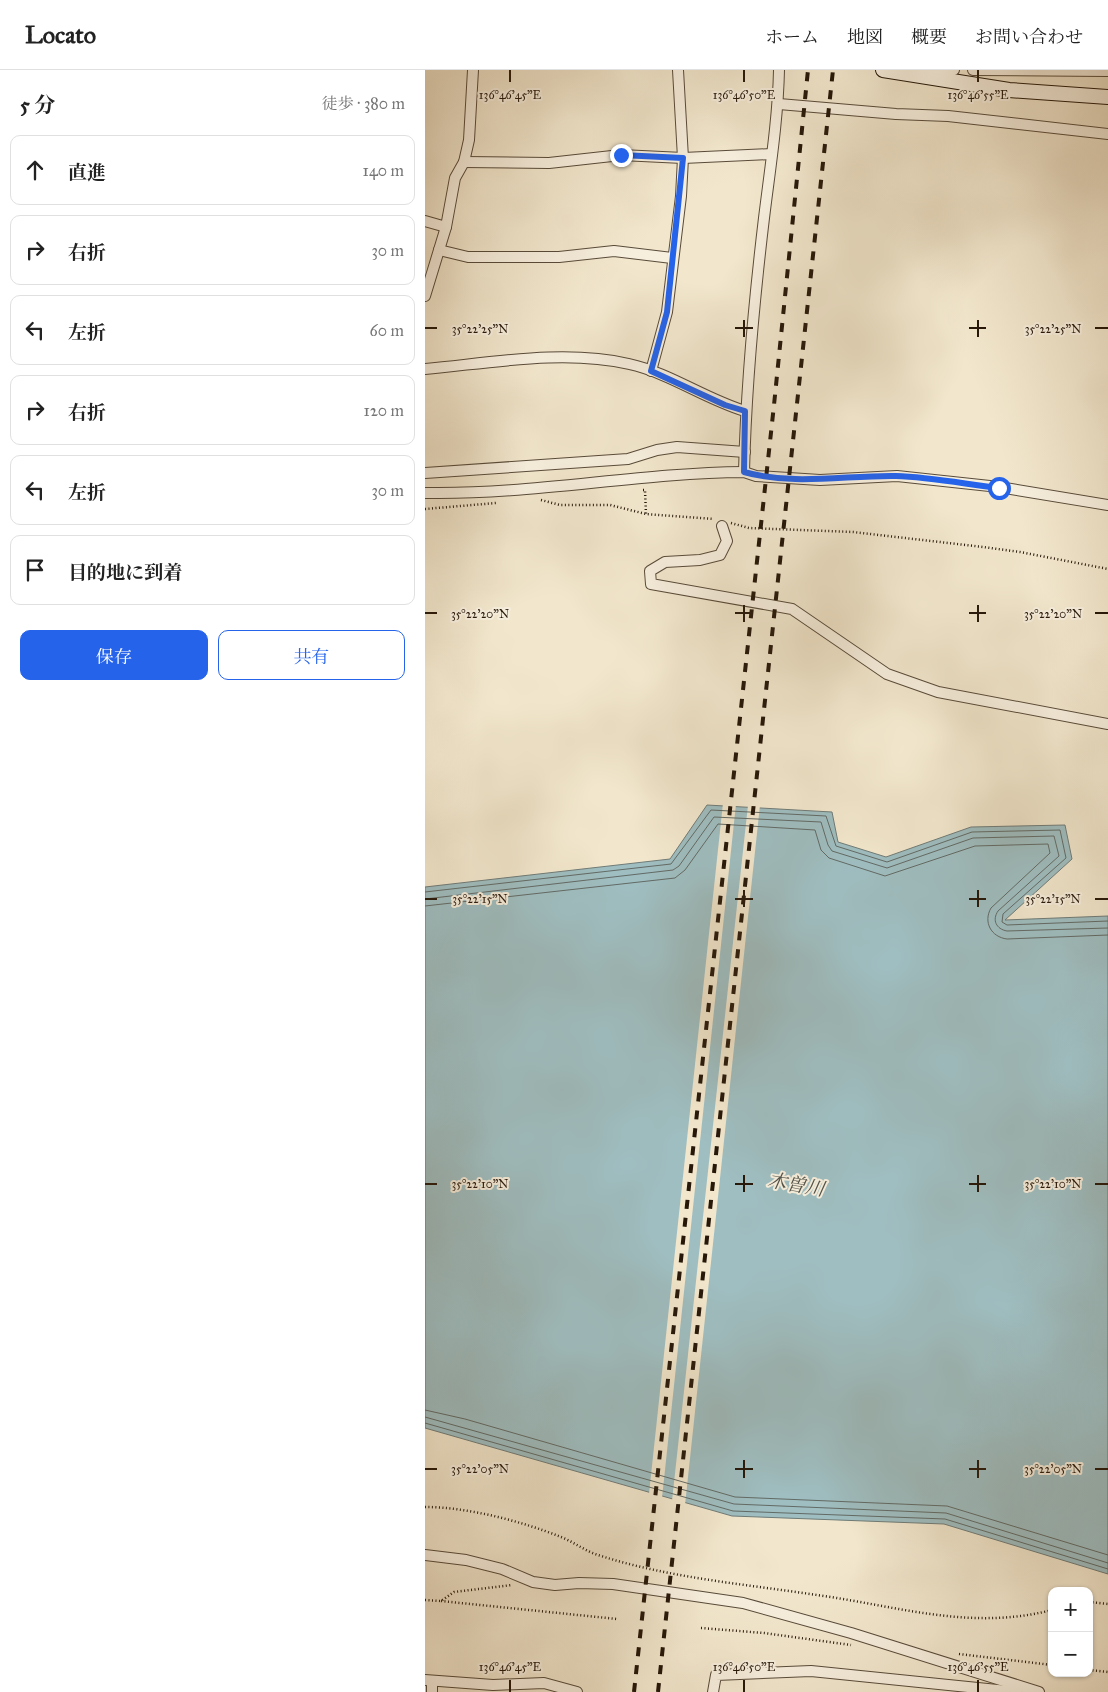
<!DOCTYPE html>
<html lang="ja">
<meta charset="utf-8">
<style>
:root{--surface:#fff;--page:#f6f6f6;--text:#222;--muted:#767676;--line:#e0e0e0;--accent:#2563eb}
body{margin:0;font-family:"IM FELL Great Primer","Noto Serif JP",serif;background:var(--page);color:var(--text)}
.controls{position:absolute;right:15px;bottom:15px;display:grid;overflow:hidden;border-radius:10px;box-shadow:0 1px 4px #0004}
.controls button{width:45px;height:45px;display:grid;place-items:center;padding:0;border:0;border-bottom:1px solid var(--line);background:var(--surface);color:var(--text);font:25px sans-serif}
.stop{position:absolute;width:15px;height:15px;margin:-11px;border:4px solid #2563eb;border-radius:50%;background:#fff}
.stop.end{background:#2563eb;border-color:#fff;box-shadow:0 1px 5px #0008}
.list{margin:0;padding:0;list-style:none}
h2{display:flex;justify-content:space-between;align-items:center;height:65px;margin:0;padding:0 20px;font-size:21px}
h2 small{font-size:16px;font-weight:400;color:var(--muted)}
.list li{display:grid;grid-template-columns:32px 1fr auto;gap:15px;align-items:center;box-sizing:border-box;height:70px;margin:0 10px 10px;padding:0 10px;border:1px solid var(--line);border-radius:10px}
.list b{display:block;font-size:19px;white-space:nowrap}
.list em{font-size:16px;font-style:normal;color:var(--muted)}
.actions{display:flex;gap:10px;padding:15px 20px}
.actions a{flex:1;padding:11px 0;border:1px solid var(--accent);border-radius:10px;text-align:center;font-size:18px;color:var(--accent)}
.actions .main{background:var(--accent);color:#fff}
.icon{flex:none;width:28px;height:28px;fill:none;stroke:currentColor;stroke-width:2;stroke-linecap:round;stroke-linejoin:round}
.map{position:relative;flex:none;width:683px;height:1622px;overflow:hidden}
header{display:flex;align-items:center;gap:30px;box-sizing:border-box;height:70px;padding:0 25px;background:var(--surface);border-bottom:1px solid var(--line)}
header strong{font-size:24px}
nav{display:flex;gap:28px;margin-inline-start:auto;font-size:18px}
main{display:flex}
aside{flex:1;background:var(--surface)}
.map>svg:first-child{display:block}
.water{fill:#9fbec1;stroke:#6f7b77}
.pier{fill:#f2e7cd}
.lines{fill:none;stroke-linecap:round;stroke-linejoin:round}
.shore{stroke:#626a65;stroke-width:1}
.street-casing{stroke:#594b3a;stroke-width:12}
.secondary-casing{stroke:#261709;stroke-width:16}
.path{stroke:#261709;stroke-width:2.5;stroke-dasharray:1 2.5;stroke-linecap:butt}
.street{stroke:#f7efde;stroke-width:10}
.secondary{stroke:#f7efde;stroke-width:14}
.rail{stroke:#261709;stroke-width:4;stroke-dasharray:9 9;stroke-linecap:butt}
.route{stroke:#2563eb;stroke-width:6}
.ticks{fill:none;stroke:#261709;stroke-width:2}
.labels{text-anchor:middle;stroke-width:4;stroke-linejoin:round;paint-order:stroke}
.water-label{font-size:19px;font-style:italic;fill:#505149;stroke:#f7efde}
.ticks-label{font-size:12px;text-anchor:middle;fill:#261709;stroke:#f7efde;stroke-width:4;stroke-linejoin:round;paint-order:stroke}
</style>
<header>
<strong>Locato</strong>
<nav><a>ホーム</a><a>地図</a><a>概要</a><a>お問い合わせ</a></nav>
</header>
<main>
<aside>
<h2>5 分<small>徒歩 · 380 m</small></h2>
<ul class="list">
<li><svg class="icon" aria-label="ahead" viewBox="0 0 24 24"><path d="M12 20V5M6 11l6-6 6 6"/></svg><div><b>直進</b></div><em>140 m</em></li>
<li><svg class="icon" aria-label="right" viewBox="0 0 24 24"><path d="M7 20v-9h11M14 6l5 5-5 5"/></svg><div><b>右折</b></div><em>30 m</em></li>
<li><svg class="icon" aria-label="left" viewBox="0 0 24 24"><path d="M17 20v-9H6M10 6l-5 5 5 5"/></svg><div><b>左折</b></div><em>60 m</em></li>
<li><svg class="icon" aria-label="right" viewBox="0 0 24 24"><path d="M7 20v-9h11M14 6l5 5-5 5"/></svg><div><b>右折</b></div><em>120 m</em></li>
<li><svg class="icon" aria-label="left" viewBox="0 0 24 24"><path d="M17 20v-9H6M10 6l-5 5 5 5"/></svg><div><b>左折</b></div><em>30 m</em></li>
<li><svg class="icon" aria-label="arrive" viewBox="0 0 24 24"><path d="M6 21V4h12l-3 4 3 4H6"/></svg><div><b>目的地に到着</b></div></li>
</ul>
<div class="actions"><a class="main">保存</a><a>共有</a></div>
</aside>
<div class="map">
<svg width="683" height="1622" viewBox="0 0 683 1622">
<rect width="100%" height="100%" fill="#f2e7cd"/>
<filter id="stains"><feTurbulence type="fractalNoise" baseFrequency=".004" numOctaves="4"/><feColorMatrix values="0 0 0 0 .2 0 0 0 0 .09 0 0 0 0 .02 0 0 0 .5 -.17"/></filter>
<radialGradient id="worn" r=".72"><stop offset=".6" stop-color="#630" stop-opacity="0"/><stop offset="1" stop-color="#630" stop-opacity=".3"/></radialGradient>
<!-- water -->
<polygon class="water" points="282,735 407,742 413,772 461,787 546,757 640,755 647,789 580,850 683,846 683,1504 519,1454 307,1446 0,1358 0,817 245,789"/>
<!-- pier -->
<g class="pier">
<polygon points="298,733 311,734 237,1428 224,1424"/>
<polygon points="323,735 335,735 260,1435 247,1431"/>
</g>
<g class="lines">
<!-- shore -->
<g class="shore">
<polyline points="0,822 246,794 286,740 401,746 411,776 462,792 547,762 635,760 641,788 578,844 577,852 582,855 683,851"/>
<path d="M0 829 248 800 254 796 289 747 396 752 403 775 407 781 462 798 548 768 629 766 634 786 573 841C567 850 571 859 582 861L683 858"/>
<path d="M0 836 250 808 260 800 293 754 390 760 396 780 404 788 460 806 550 776 623 774 625 783 566 838C558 852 566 867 582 869L683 865"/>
<polyline points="0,1340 40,1349 310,1427 522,1436 683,1485"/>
<polyline points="0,1347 309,1434 521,1443 683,1493"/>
<polyline points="0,1353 308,1441 520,1449 683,1499"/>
</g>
<defs>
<g id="street">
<polyline points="548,0 683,1"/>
<polyline points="502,6 511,2 529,0"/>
<polyline points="354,34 471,44 523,46 683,64"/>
<polyline points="39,92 124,93 196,85 258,88 347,84"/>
<polyline points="0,151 21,157"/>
<polyline points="14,180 43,187 134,187 189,181 247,188"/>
<polyline points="0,226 21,157 30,108 39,92 44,70 48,0"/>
<path d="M0 299C66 293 139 279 204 294 245 303 280 329 320 341"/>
<polyline points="226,301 242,242 256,126 258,88 253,0"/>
<path d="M319 402C321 317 329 232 339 148 345 99 353 49 354 0"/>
<polyline points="0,403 203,389 232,380 252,377 320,382"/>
<path d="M0 423C107 425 212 403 319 402L331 406 395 410 472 406 574 417 683 435"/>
<polyline points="297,456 302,471 295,485 275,490 240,492 225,501 226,514 367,539 462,604 513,622 683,654"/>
<polyline points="0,1485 41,1490 77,1499 108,1512 130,1515 154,1513 188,1514 318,1533 426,1563 614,1622"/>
<polyline points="0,1610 68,1615 119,1613 152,1622"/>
<polyline points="7,1622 7,1611"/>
<polyline points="288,1622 291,1605 386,1601 592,1622"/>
</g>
<polyline id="secondary" points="458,0 584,20 683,27"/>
</defs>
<!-- street casing -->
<use href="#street" class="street-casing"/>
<!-- secondary casing -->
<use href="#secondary" class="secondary-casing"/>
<!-- path -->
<g class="path">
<polyline points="218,420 220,420 221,444"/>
<polyline points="116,430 135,435 185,435 221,444 289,449"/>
<polyline points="0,439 71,433"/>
<polyline points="306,453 324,458 428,462 558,477 595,482 683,499"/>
<path d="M0 1437C42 1437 96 1451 136 1467 149 1472 160 1481 173 1485 244 1508 319 1514 392 1525 472 1536 546 1561 627 1540"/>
<polyline points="0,1530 16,1531 29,1522 87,1515"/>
<polyline points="16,1531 192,1549"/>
<polyline points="664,1532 683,1534"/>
<polyline points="276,1558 339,1563 426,1575"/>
<polyline points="534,1584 627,1595"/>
<polyline points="664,1600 683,1602"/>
</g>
<!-- street -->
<use href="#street" class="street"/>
<!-- secondary -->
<use href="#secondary" class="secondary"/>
<!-- rail -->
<g class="rail">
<polyline points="209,1622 349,335 383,0"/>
<polyline points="233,1622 408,0"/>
</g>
</g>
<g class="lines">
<!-- route -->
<path class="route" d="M196 85 258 88 242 242 226 301 300 335 320 341 319 402C369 416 421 405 471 406 505 407 540 414 574 418"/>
</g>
<!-- ticks -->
<path class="ticks" d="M85 0V12M319 0V12M553 0V12M319 250V267M553 250V267M0 258H12M310 258H328M544 258H561M670 258H683M319 535V552M553 535V552M0 543H12M310 543H328M544 543H561M670 543H683M319 820V837M553 820V837M0 829H12M310 829H328M544 829H561M670 829H683M319 1105V1122M553 1105V1122M0 1114H12M310 1114H328M544 1114H561M670 1114H683M319 1390V1408M553 1390V1408M0 1399H12M310 1399H328M544 1399H561M670 1399H683M85 1610V1622M319 1610V1622M553 1610V1622"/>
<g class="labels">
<!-- water labels -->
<g class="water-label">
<text transform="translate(371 1114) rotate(10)" y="7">木曽川</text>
</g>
</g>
<g class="ticks-label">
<text x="85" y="29">136°46'45"E</text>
<text x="319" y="29">136°46'50"E</text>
<text x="553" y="29">136°46'55"E</text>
<text x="55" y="263">35°22'25"N</text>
<text x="628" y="263">35°22'25"N</text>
<text x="55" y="548">35°22'20"N</text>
<text x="628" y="548">35°22'20"N</text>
<text x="55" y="833">35°22'15"N</text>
<text x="628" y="833">35°22'15"N</text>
<text x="55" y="1118">35°22'10"N</text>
<text x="628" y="1118">35°22'10"N</text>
<text x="55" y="1403">35°22'05"N</text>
<text x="628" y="1403">35°22'05"N</text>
<text x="85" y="1601">136°46'45"E</text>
<text x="319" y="1601">136°46'50"E</text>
<text x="553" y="1601">136°46'55"E</text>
</g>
<rect width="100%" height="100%" filter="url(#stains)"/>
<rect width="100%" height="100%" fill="url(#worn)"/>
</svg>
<div class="controls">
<button>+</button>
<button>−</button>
</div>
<div class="stop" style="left:574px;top:418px"></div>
<div class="stop end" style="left:196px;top:85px"></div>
</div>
</main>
